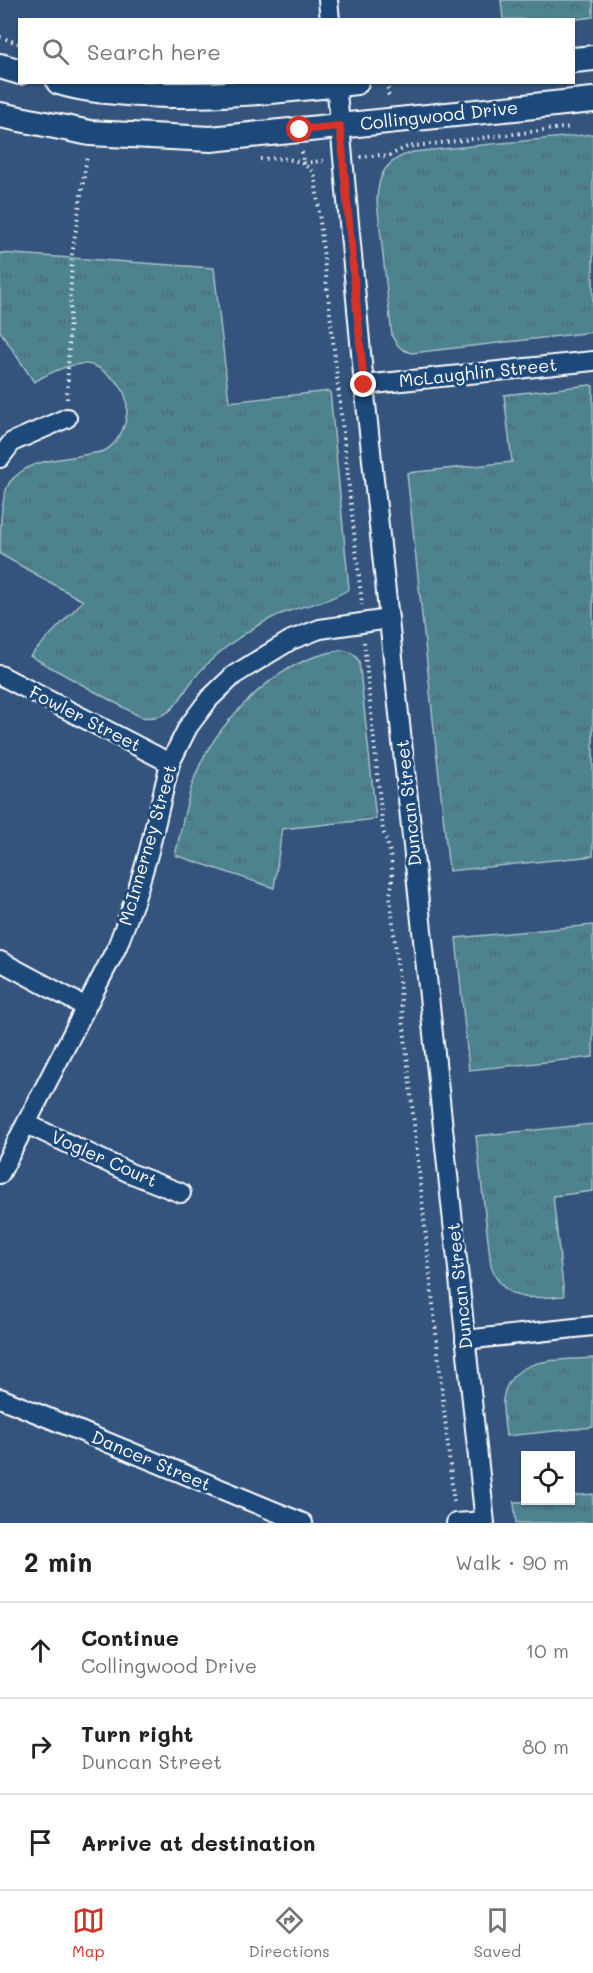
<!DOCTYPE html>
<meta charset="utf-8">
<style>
:root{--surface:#fff;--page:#f6f6f6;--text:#202124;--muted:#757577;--line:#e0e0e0;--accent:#d93025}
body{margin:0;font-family:Mali,sans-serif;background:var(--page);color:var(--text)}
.controls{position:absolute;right:18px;bottom:18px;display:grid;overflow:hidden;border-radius:0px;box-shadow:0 2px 4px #0004}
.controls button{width:54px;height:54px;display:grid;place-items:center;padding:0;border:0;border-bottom:2px solid var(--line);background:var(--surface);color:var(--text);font:30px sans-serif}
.stop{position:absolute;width:18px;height:18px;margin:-14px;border:4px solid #d93025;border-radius:50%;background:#fff}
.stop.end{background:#d93025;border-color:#fff;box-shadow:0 2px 6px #0008}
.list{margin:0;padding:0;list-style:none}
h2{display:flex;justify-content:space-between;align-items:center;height:78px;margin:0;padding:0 24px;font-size:26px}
h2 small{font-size:20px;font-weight:400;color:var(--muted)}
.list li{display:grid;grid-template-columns:39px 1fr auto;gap:18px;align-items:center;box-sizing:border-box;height:96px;padding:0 24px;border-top:2px solid var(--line)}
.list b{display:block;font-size:22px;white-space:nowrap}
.list p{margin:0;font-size:20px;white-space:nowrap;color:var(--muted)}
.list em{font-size:20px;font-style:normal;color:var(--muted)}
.icon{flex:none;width:33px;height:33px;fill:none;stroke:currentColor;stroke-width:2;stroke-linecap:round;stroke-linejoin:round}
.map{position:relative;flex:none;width:593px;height:1523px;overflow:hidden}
.search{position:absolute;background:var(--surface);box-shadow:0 2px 4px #0004;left:18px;right:18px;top:18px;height:66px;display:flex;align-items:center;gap:15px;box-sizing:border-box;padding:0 21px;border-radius:0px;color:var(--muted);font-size:22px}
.sheet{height:366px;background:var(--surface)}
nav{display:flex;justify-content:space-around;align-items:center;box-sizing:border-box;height:84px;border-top:2px solid var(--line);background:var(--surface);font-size:16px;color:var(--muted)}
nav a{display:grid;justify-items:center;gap:3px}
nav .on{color:var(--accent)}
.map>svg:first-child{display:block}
.grass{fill:url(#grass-tufts);stroke:#a6c0c7;stroke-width:1.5}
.forest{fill:url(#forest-crowns);stroke:#a6c0c7;stroke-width:1.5}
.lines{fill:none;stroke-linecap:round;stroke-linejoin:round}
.street-casing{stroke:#fff;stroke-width:22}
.secondary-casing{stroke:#fff;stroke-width:28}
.path{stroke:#fff;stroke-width:4;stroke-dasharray:1.5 4.5;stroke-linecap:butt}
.street{stroke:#1f4a7a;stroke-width:18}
.secondary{stroke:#1f4a7a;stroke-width:24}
.route{stroke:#d93025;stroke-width:8}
.labels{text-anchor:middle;stroke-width:6;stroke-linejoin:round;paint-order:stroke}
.street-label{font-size:18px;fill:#fff;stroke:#1f4a7a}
</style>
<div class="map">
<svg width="593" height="1523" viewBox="0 0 593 1523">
<defs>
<pattern id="grass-tufts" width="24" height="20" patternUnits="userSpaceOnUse" patternTransform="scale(1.5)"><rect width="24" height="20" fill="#4d828f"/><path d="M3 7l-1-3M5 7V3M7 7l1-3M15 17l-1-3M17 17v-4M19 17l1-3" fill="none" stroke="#4d6a71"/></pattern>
<pattern id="forest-crowns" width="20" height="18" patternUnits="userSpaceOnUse" patternTransform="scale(1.5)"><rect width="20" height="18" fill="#4d828f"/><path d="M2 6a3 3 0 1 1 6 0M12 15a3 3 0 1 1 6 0" fill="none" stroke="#4d6a71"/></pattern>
</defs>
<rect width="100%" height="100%" fill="#34547e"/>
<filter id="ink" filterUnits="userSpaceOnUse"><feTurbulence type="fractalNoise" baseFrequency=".0167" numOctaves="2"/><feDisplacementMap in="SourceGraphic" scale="12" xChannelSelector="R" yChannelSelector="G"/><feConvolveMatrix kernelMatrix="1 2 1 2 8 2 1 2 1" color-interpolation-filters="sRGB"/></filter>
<g filter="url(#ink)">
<!-- grass -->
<g class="grass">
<path d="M593 134V332L412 353C401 350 397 346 392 336L377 201C378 173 386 160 413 152Z"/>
<path d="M0 253 214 268 229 402 330 391 349 589C331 601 310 604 289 611 256 622 210 655 190 684 176 704 170 721 141 717L30 656 83 601 0 554C0 532 0 501 9 483 30 457 59 461 88 454 93 453 101 453 106 450 127 437 135 400 117 382 108 374 98 365 86 364 68 363 49 373 34 382L0 331Z"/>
<polygon points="590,385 593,386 593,856 449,871 407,473 512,462 504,395"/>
<path d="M341 650C350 651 354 653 359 661L376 819 282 829 274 888 175 855C182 828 186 799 196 774 215 727 265 674 314 657 323 654 332 652 341 650Z"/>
<polygon points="593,925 593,1057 469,1070 456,938"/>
<path d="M593 1124V1191L553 1196 564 1296C529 1298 505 1304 491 1266L476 1136Z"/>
<path d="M593 1358V1427L506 1436C505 1425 502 1410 503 1399 510 1355 559 1361 593 1358Z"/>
<polygon points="593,1494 593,1523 516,1523 514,1502 570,1500 571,1496"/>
</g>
<!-- forest -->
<polygon class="forest" points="501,0 593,0 593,17 569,20 503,19"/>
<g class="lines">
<defs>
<g id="street">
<polyline points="328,0 330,20"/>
<polyline points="336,82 364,385 485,1523"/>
<polyline points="364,385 593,361"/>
<polyline points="0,458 12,442 67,418"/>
<polyline points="0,675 170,763"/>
<polyline points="0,961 86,1007"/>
<polyline points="27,1124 130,1173 181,1193"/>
<polyline points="0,1174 117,947 135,899 149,851 170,763 188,727 209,699 234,675 291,640 320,629 389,619"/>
<polyline points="465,1340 593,1326"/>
<polyline points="0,1398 303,1523"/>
<polyline points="456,1523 484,1521"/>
</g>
<g id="secondary">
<polyline points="574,60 593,58"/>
<polyline points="0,66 20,72"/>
<path d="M59 82C82 89 104 91 127 93 204 99 280 91 356 82"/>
<polyline points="0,115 90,133 211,139 593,100"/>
</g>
</defs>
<!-- street casing -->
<use href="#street" class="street-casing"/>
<!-- secondary casing -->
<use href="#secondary" class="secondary-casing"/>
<!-- path -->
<g class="path">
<polyline points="0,37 20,44"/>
<polyline points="387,82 389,100"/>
<polyline points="302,152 303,163 323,161"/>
<polyline points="360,157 380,155 386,157 407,147 571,127"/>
<path d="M260 159C281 158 303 156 315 176L362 605"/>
<polyline points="67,399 72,255 87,156"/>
<path d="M364 642 383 831C391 851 395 873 390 895L454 1504"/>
</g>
<!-- street -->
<use href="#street" class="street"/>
<!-- secondary -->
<use href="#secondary" class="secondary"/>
</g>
</g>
<g class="lines" filter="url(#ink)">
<!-- route -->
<polyline class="route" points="300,130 340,126 364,385"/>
</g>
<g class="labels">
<!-- street labels -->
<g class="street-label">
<text transform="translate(439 116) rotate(-6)" y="6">Collingwood Drive</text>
<text transform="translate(478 373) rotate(-6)" y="6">McLaughlin Street</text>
<text transform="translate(85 719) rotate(27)" y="6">Fowler Street</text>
<text transform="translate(409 803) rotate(-96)" y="6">Duncan Street</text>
<text transform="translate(148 845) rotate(-74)" y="6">McInnerney Street</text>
<text transform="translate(104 1159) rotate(24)" y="6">Vogler Court</text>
<text transform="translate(460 1286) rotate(-96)" y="6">Duncan Street</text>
<text transform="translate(151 1461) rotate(23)" y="6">Dancer Street</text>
</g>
</g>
</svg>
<div class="controls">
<button><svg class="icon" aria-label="locate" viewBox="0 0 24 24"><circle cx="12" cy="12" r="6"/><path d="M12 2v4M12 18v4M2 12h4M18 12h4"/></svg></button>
</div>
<div class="stop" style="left:300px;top:130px"></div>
<div class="stop end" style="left:364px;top:385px"></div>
<div class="search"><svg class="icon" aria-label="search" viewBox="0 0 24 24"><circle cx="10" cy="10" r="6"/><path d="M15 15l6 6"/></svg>Search here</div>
</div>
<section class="sheet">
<h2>2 min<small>Walk · 90 m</small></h2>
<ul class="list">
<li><svg class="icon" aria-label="ahead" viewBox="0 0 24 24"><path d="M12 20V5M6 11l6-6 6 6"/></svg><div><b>Continue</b><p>Collingwood Drive</p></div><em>10 m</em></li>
<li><svg class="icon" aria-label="right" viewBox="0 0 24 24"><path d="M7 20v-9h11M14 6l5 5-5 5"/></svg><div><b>Turn right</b><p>Duncan Street</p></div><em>80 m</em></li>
<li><svg class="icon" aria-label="arrive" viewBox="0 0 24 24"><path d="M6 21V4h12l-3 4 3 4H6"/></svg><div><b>Arrive at destination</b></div></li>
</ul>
</section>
<nav>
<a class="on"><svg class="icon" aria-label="map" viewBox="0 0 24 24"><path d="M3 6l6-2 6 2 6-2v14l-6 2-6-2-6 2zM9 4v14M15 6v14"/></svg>Map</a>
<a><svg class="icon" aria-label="directions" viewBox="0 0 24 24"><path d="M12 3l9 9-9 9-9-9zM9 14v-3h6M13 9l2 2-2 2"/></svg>Directions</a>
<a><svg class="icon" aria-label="saved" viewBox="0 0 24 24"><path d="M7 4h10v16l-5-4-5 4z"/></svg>Saved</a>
</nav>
